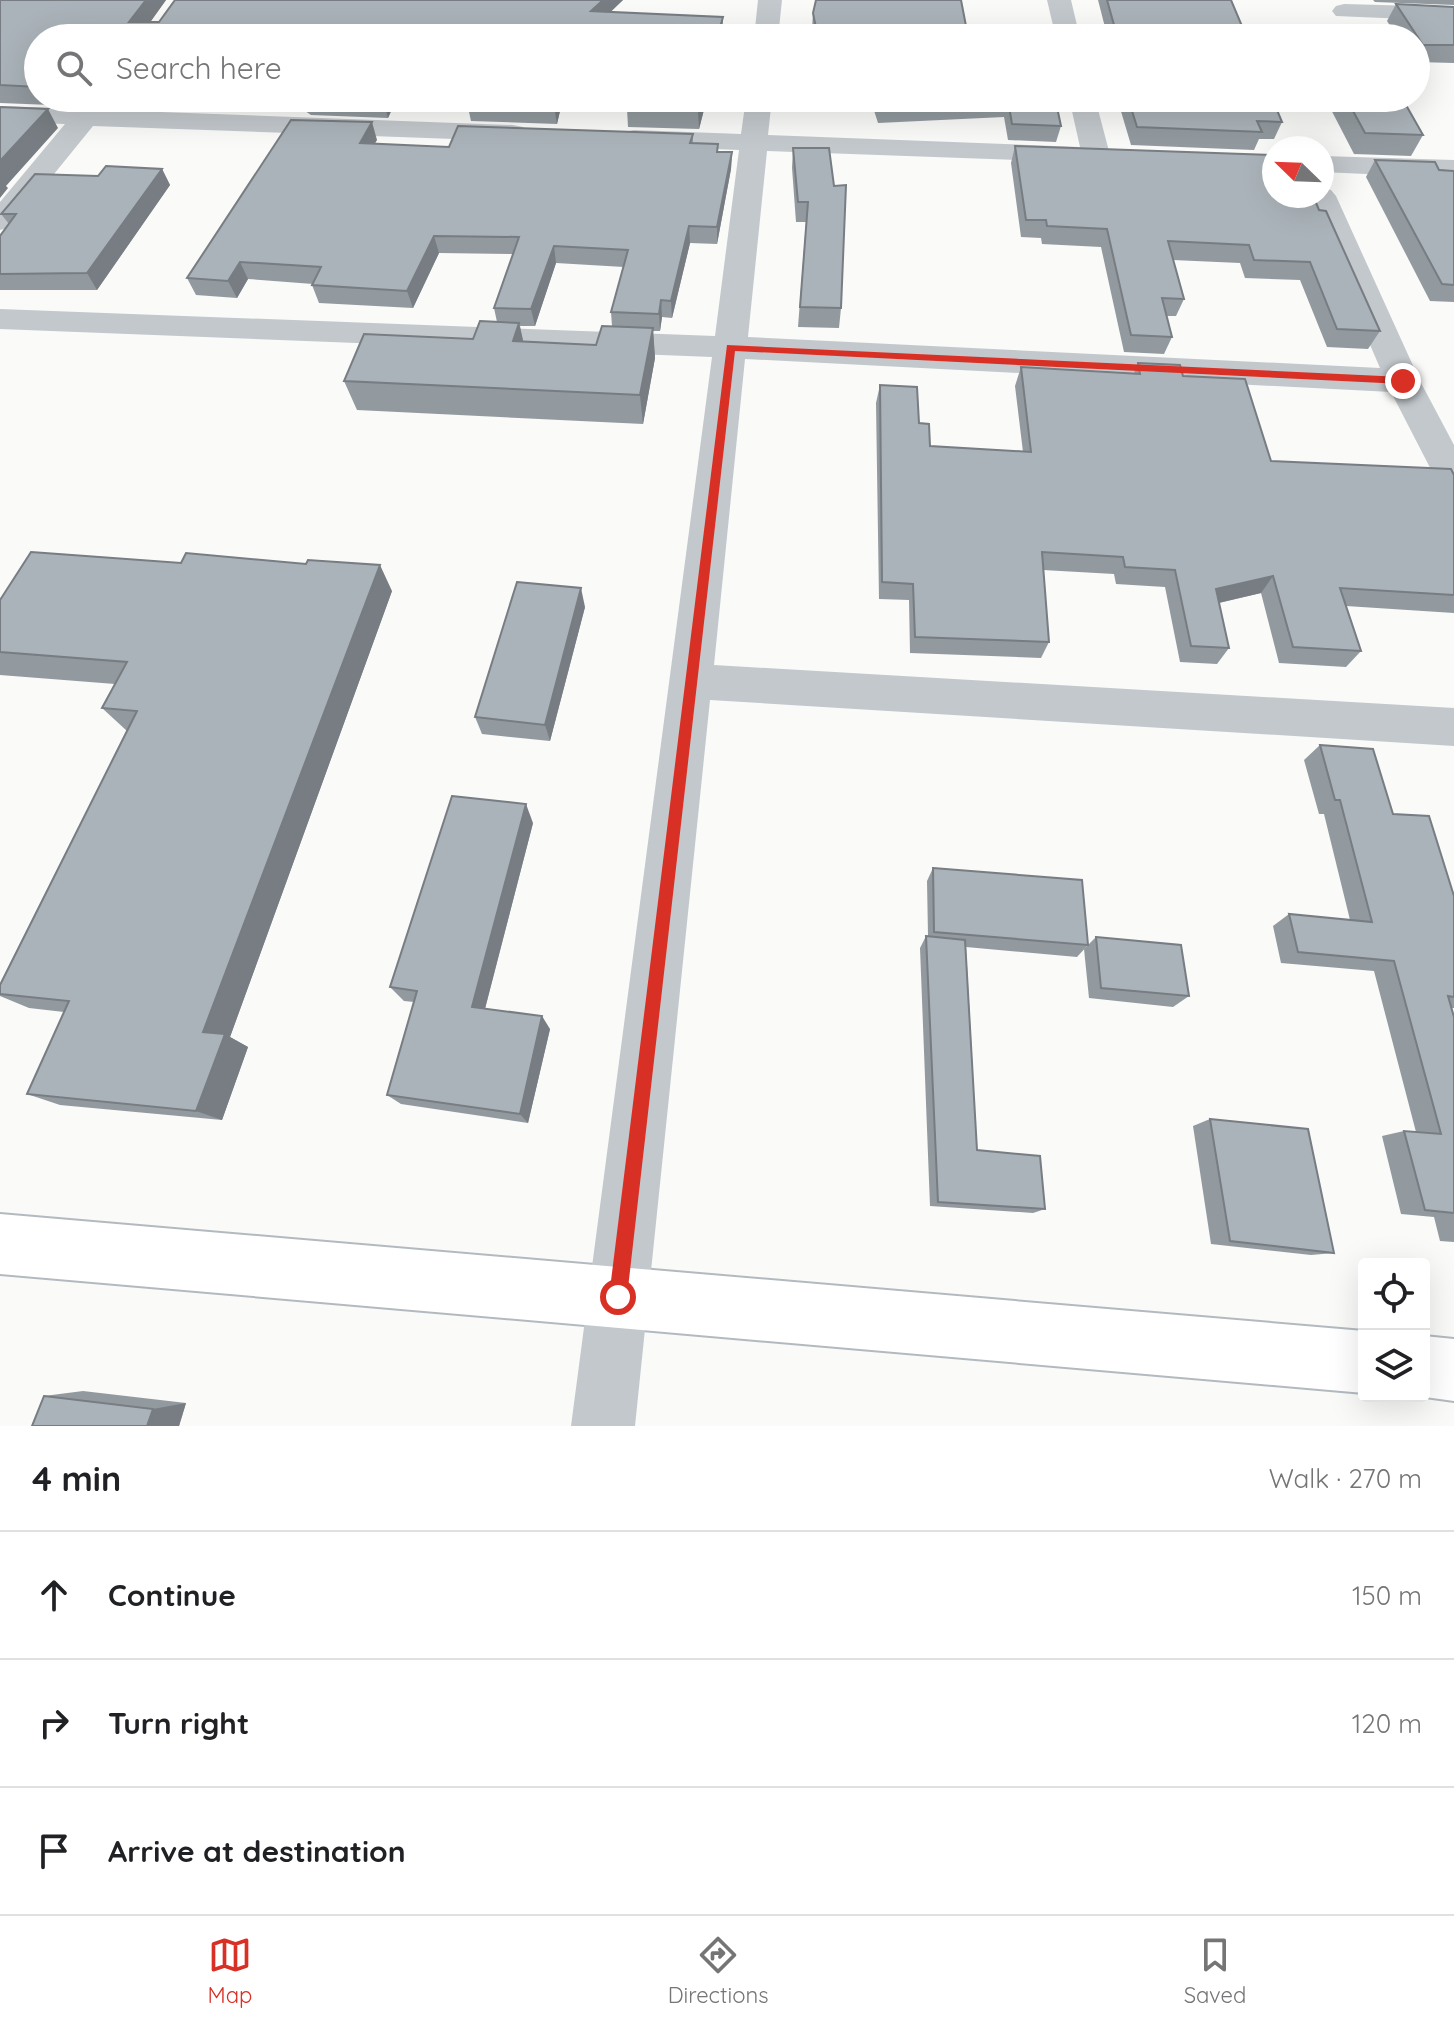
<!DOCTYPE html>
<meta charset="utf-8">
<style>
:root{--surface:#fff;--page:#f6f6f6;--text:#202124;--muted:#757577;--line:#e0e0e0;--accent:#d93025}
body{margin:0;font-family:Quicksand,sans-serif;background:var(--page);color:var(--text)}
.controls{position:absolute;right:24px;bottom:24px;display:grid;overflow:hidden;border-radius:8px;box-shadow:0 8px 32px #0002}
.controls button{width:72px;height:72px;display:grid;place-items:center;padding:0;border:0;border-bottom:2px solid var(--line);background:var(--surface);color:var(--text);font:40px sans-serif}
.compass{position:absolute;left:1262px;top:136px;width:72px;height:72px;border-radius:50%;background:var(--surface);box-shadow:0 8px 32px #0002;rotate:293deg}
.stop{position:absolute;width:24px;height:24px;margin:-18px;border:6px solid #d93025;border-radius:50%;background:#fff}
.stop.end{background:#d93025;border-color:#fff;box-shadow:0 2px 8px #0008}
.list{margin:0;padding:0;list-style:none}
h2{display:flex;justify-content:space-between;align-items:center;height:104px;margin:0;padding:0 32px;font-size:34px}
h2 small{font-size:26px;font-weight:400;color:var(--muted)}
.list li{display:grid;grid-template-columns:52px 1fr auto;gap:24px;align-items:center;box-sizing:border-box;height:128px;padding:0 32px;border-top:2px solid var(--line)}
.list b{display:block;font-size:30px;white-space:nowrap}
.list em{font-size:26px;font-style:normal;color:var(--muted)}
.icon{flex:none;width:44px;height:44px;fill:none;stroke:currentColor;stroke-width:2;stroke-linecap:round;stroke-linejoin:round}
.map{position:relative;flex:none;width:1454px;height:1426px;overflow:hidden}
.search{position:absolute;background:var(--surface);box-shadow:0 8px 32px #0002;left:24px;right:24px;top:24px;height:88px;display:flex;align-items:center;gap:20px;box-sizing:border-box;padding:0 28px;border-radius:44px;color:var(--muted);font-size:30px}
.sheet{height:488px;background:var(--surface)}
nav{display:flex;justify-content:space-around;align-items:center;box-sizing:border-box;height:112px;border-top:2px solid var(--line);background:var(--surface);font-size:22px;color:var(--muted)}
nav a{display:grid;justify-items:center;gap:4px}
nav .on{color:var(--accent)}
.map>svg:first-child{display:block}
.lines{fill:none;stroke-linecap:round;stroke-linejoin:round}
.secondary-casing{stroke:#b3babf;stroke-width:4}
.street{fill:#c3c8cc;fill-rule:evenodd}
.secondary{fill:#fff;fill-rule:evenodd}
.wall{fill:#929a9f;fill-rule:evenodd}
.shaded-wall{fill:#777d82}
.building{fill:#aab3b9;stroke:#777d82;stroke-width:2}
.route{fill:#d93025}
</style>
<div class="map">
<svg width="1454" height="1426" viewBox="0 0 1454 1426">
<rect width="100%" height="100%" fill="#fafaf8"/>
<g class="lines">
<defs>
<g id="secondary">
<polygon points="0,1214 1364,1331 1364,1393 0,1274"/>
<polygon points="1424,1336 1454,1339 1454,1401 1418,1396 1424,1396"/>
</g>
</defs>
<!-- secondary casing -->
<use href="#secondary" class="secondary-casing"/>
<!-- street -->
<g class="street">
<polygon points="758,0 782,0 778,38 754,38"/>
<polygon points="1047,0 1071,0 1080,38 1056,38"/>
<polygon points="1344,4 1454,7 1454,21 1336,16 1332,11 1336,6"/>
<polygon points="87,98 108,98 111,102 106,110 513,125 523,127 527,133 523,139 513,141 93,126 11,227 0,230 0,202 65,124 0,122 0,106 78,109"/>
<polygon points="746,98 772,98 768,135 1080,147 1069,98 1095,98 1110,155 1106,161 1096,163 1084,158 1073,162 767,151 748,337 1380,368 1306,196 1322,196 1322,188 1331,190 1336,196 1420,381 1454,445 1454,493 1441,489 1391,392 745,359 714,665 1454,708 1454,746 710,700 635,1426 571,1426 712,357 0,329 0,309 715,336 739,150 634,146 624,144 620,138 624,132 634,130 741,134"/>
<polygon points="1322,156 1454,160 1454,178 1322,172"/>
</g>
<!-- secondary -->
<use href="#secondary" class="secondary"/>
</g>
<!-- wall -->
<g class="wall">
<polygon points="0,0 166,0 150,22 159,22 175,0 623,0 610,12 723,35 722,38 38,38 38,98 84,98 77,106 0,103"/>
<polygon points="1098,0 1231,0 1247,38 1106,38 1107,35"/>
<polygon points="1373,0 1454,0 1454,5 1375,2"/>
<polygon points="1396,4 1454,7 1454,63 1416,62 1416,38 1398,38 1387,21"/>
<polygon points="813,13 967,31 1011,38 813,38 812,29"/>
<polygon points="286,98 397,98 388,118 311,115"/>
<polygon points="468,98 563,98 557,124 471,121 467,103"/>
<polygon points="630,98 707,98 699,129 628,127 627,109"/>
<polygon points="870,98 1055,98 1061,126 1056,142 1008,140 1004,117 878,123"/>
<polygon points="1117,98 1272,98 1282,122 1274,139 1259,139 1254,150 1131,145"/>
<polygon points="1325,98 1402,98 1423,135 1411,156 1354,154"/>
<path d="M693 134V143L718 144V152H732L731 169 717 244 690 243 672 318 662 317 660 331H653L655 358 643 424 357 410 344 381 473 339 497 322 494 308 513 254 439 253 413 308 319 303 312 285 313 284 248 279 237 298 196 295 187 278 377 140 374 144 449 147ZM556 263 624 267 611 312 612 326 596 345 523 341 520 326H535Z"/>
<polygon points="1015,146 1274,196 1319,210 1380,331 1368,349 1327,347 1300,280 1245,278 1240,263 1173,260 1184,299 1176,316 1167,316 1172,337 1164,354 1124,352 1101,247 1042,244 1041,238 1021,237 1011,163"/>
<polygon points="793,148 834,186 841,308 839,328 798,327 806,222 796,222 792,168"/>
<polygon points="1375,160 1454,171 1454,302 1430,301 1366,177"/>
<polygon points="162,169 170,185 97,290 0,290 0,236 9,224 1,214 98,176"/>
<polygon points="1138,363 1183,376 1271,461 1454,475 1454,613 1346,606 1361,651 1346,667 1279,663 1261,593 1219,603 1229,648 1217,664 1180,662 1165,587 1116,584 1114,574 1043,570 1049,642 1041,658 910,653 909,600 879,599 876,403 880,385 919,423 930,446 1023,452 1015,386 1021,367 1134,373"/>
<polygon points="392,591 230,1037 248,1047 222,1120 60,1105 27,1094 64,1012 29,1008 0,996 0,994 127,731 102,708 115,684 0,675 0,600"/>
<polygon points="585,607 550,741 482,734 475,717"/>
<polygon points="1320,745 1393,814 1454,896 1454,1008 1451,1008 1454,1017 1454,1242 1440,1241 1434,1217 1401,1214 1382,1136 1404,1131 1416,1132 1374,971 1281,963 1273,926 1289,914 1350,920 1324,814 1319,814 1304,760"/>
<polygon points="533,823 485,1009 550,1029 528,1123 401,1104 387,1095 414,1002 404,1001 390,987"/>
<polygon points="933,868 1088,945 1077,957 966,947 977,1150 1045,1209 1033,1213 930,1206 920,948 926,936 928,936 927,881"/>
<polygon points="1096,937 1189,996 1173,1007 1089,998 1084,949"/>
<polygon points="1210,1119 1334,1253 1311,1255 1211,1244 1193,1126"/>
<polygon points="83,1391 186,1403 179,1426 32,1426 44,1396"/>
</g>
<!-- shaded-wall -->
<g class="shaded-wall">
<polygon points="146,0 166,0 139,38 129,22"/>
<polygon points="603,0 623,0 593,29 591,11"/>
<polygon points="723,17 722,38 717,38"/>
<polygon points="422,27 425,38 417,38"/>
<polygon points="72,98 84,98 77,106"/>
<polygon points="384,98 397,98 388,118 383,100"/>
<polygon points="556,98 563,98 557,124 554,106"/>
<polygon points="702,98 707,98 699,129 698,111"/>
<polygon points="48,109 58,128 6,186 8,188 0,198 0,161"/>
<polygon points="372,122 377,140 365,160 360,143"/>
<polygon points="732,152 731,169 717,244 717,227"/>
<polygon points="162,169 170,185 97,290 87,273"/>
<polygon points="689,226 690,243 672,318 671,301"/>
<polygon points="434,236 439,253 413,308 407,291"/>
<polygon points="554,246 556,263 535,326 531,309"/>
<polygon points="240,262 248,279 237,298 228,281"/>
<polygon points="661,300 662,317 660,331 659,314"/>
<polygon points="519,323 526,353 513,341"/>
<polygon points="653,328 655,358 643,424 640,395"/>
<polygon points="380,565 392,591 230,1037 248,1047 222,1120 196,1111 203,1032"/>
<polygon points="1273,576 1261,593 1205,606 1216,589"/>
<polygon points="581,588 585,607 550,741 545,725"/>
<polygon points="526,804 533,823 482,1020 472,1007"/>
<polygon points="542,1016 550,1029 528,1123 520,1114"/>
<polygon points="186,1403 179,1426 147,1426 153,1409"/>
</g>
<!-- building -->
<g class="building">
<polygon points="0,0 146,0 129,22 159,22 175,0 603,0 591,11 723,17 717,38 491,38 494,29 422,27 417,38 38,38 38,87 0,85"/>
<polygon points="816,0 961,0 967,31 1010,32 1011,38 818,38 813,13"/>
<polygon points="1107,0 1231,0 1247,38 1110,38 1108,32 1116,32"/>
<polygon points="1396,4 1454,7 1454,45 1423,45"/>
<polygon points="342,98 384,98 383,100"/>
<polygon points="468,98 556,98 554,106 467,103"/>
<polygon points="630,98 702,98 698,111 627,109"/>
<polygon points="877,98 1055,98 1061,126 1012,124 1008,100 880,107"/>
<polygon points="1128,98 1272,98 1282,122 1257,121 1262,132 1137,127"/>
<polygon points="1346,98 1402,98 1423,135 1365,133"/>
<polygon points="0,107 48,109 0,161"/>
<polygon points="291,120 372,122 360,143 449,147 458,126 693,134 690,143 718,144 717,152 732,152 717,227 689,226 671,301 661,300 659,314 611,312 628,250 554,246 531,309 494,308 519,237 434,236 407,291 312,285 321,267 240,262 228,281 187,278"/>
<polygon points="1015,146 1272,155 1274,161 1274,196 1314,198 1319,210 1326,211 1380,331 1337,329 1310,262 1254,260 1249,245 1168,241 1184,299 1162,298 1172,337 1131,335 1107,229 1047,226 1046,220 1026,220"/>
<polygon points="793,148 829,148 834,186 846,185 841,308 800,307 808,202 798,202"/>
<polygon points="1375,160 1435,162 1439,170 1454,171 1454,285 1442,284"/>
<polygon points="106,166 162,169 87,273 0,274 0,236 16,214 1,214 35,174 98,176"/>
<polygon points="480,321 519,323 513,341 596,345 602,326 653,328 640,395 344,381 364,334 473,339"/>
<polygon points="1138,363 1180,365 1183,376 1245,379 1271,461 1451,469 1454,475 1454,595 1340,588 1361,651 1293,647 1273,576 1216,589 1229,648 1191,646 1175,570 1125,567 1123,557 1042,552 1049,642 915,637 913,584 882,582 880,385 917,387 919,423 929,424 930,446 1031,452 1021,367 1140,374"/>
<polygon points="31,552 181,563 186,553 306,564 308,560 380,565 203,1032 225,1034 196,1111 27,1094 69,1001 0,994 0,985 137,711 102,708 127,662 0,652 0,600"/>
<polygon points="517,582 581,588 545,725 475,717"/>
<polygon points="1320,745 1373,749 1393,814 1429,816 1454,896 1454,997 1448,996 1454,1017 1454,1213 1425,1210 1404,1131 1441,1134 1394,961 1298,952 1289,914 1372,922 1340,800 1335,800"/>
<polygon points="452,796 526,804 472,1007 542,1016 520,1114 387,1095 417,991 390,987"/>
<polygon points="933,868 1082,880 1088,945 934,932"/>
<polygon points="926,936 965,940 977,1150 1040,1156 1045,1209 938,1202"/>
<polygon points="1096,937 1181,945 1189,996 1101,988"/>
<polygon points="1210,1119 1308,1129 1334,1253 1230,1241"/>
<polygon points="44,1396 153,1409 147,1426 32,1426"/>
</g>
<!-- route -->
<polygon class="route" points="727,345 1403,377 1408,381 1403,384 735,351 627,1297 618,1306 609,1297"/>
</svg>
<div class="controls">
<button><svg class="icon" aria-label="locate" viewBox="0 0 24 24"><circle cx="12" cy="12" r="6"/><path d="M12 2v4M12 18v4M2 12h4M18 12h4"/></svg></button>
<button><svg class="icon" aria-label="layers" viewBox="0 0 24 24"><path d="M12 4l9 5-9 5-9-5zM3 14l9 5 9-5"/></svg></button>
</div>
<svg class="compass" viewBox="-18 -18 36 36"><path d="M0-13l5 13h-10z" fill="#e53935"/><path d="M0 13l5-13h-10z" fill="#757577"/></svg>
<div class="stop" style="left:618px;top:1297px"></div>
<div class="stop end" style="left:1403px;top:381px"></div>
<div class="search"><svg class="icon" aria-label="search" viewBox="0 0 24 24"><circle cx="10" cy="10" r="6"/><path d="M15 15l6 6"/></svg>Search here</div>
</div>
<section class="sheet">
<h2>4 min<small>Walk · 270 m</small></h2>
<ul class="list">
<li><svg class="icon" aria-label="ahead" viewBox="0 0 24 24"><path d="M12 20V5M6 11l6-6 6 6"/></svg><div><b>Continue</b></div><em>150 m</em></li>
<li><svg class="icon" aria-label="right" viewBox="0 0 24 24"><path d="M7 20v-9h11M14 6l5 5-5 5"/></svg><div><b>Turn right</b></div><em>120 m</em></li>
<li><svg class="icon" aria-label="arrive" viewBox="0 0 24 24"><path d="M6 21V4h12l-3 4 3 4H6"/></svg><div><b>Arrive at destination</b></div></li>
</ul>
</section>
<nav>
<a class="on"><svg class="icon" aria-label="map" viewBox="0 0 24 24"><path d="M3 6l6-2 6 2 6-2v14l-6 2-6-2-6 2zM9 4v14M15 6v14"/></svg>Map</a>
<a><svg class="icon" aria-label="directions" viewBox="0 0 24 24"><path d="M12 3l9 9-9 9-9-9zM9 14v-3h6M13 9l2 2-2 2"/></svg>Directions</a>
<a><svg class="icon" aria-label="saved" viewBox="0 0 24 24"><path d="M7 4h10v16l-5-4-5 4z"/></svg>Saved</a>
</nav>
